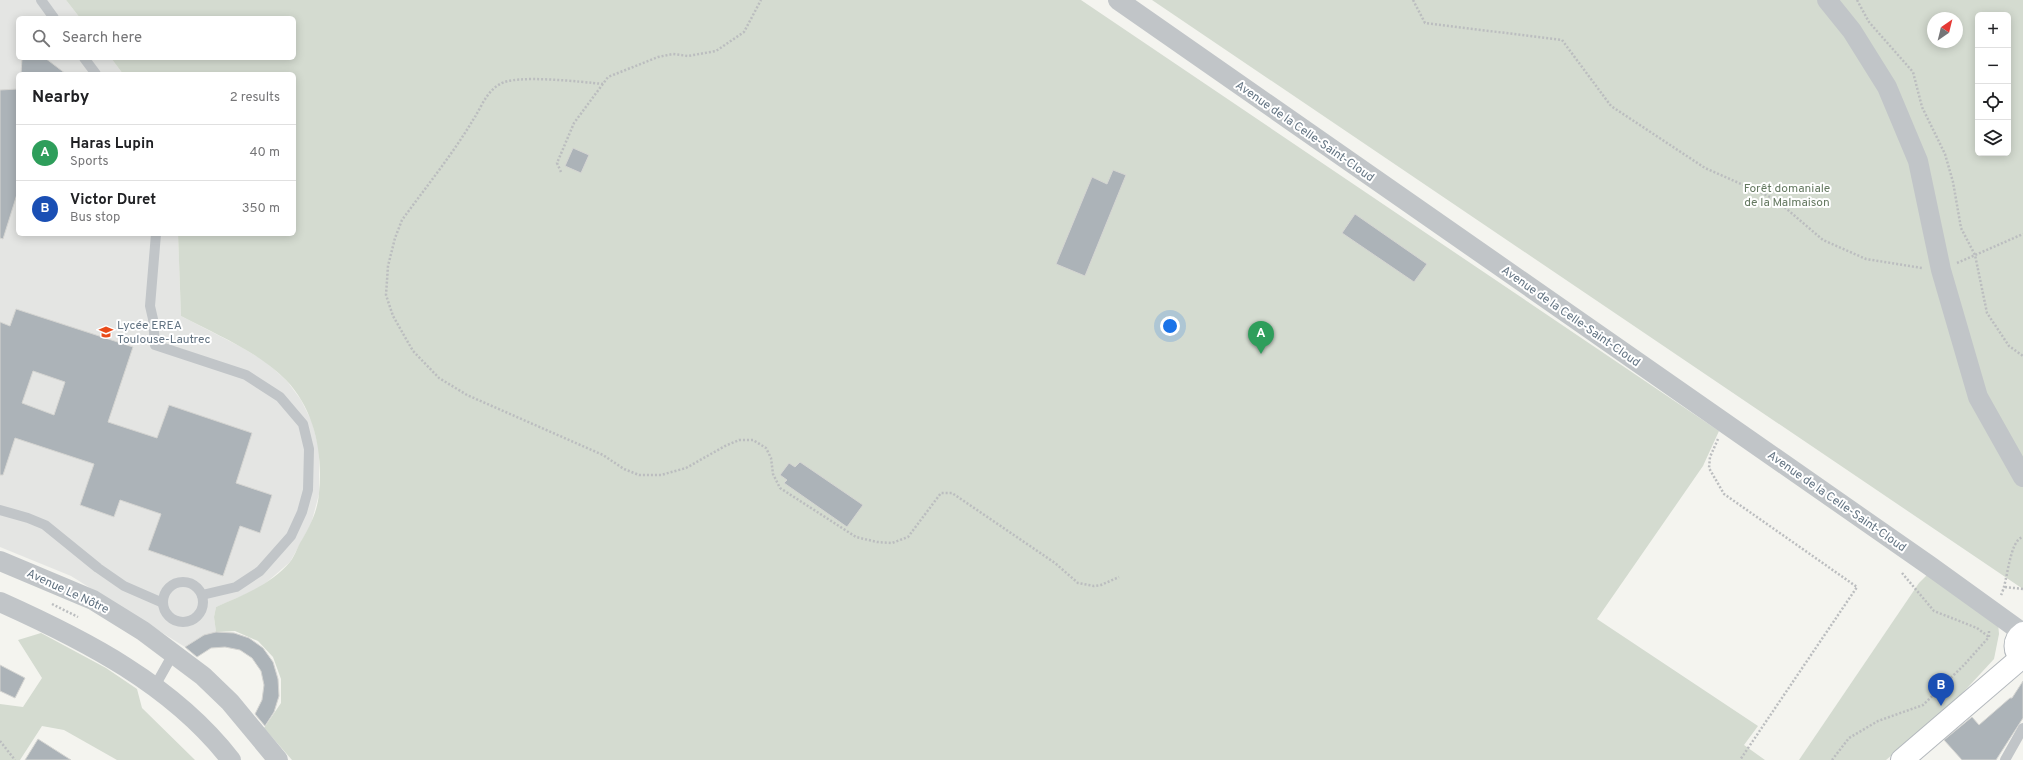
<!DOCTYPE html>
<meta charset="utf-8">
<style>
:root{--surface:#fff;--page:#f6f6f6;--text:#202124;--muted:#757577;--line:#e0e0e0;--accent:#e94b1a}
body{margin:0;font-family:Overpass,sans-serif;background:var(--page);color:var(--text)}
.controls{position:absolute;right:12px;top:12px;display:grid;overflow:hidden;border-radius:6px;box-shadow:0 2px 10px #0003}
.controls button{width:36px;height:36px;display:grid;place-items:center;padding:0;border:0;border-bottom:1px solid var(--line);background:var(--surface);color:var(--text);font:20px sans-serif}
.compass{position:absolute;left:1927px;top:12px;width:36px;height:36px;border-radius:50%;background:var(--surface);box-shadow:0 2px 10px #0003;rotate:35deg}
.you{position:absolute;left:1170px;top:326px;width:14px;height:14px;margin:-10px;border:3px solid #fff;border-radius:50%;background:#1a73e8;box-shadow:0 0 0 6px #1a73e833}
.badge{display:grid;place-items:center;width:26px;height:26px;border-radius:50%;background:var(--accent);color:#fff;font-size:13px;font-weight:700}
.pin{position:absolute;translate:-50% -33px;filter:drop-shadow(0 1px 2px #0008)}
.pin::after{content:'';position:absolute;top:21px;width:14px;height:12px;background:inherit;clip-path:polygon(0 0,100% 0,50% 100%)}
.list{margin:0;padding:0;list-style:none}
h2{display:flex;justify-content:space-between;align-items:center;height:52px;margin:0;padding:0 16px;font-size:17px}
h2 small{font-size:13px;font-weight:400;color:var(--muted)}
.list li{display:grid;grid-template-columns:26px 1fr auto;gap:12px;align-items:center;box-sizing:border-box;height:56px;padding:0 16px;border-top:1px solid var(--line)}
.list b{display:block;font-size:15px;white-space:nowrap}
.list p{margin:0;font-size:13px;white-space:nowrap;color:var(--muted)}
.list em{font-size:13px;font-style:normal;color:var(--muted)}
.icon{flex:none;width:22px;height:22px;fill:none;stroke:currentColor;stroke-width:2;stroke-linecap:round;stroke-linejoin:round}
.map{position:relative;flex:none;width:2023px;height:760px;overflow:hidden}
.search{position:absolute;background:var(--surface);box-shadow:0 2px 10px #0003;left:16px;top:16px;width:280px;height:44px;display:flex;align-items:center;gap:10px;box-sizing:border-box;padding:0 14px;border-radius:6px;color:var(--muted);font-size:15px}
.panel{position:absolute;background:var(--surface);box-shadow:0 2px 10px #0003;left:16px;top:72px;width:280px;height:164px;border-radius:6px}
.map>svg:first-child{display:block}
.built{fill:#e4e5e3}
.green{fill:#d4dbd0;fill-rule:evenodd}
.building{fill:#acb3b8;stroke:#d5d5d2;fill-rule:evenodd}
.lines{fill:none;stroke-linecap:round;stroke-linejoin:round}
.secondary-casing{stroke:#b3b8bd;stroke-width:24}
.path{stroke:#bbbdbf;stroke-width:2.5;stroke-dasharray:2 2;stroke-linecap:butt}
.lane{stroke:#c1c5c8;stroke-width:10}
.street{stroke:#c1c5c8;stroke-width:20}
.secondary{stroke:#fff;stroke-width:22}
.labels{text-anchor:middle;stroke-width:4;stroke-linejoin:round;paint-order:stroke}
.street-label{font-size:12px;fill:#627382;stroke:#fff}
.park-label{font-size:12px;fill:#657961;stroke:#fff}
.poi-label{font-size:12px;fill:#627382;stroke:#fff;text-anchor:start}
</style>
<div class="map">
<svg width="2023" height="760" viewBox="0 0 2023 760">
<rect width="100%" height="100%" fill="#f4f4ef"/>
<!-- built -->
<polygon class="built" points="0,0 66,0 80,18 18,18 18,58 111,58 123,74 18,74 18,234 178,234 181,316 243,348 266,362 287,381 301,400 312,422 319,449 319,494 311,524 290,562 260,588 216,607 214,617 216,632 199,638 185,647 71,576 0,547"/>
<!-- green -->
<g class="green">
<path d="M66 0H1081L1719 431 1703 466 1597 619 1758 726 1744 745 1765 760H292L264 728 281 703V679L273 657 258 641 235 631 216 632 214 617 216 607C242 595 271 585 290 562 294 557 297 549 300 543 309 528 318 511 319 493 323 454 315 410 286 380 257 351 217 335 181 316L178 234H294V74H123L111 58H294V18H80Z"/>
<path d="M1152 0H2023V589ZM1978 15H2008V153H1978ZM1933 18H1957V42H1933Z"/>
<polygon points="1929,573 1998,623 1999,634 1994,659 1957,699 1886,760 1799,760 1919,583"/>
<polygon points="41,633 106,668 137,689 142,708 195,760 117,760 64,730 42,726 20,760 0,760 0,704 23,707 42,678 18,640"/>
</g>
<!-- building -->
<g class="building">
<polygon points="22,58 45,58 66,74 21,74"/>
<polygon points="18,89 18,191 3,239 0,238 0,90"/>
<polygon points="573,148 589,155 581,173 565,166"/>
<polygon points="1113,170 1126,175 1085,276 1056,264 1092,177 1107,184"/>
<polygon points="1355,214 1427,264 1414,282 1342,233"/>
<path d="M16 309 133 347 108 422 157 438 169 405 252 433 236 483 272 495 260 533 240 526 223 576 148 550 161 514 120 500 114 517 80 505 94 464 15 438 3 475H0V322L10 326ZM33 371 65 382 54 415 22 403Z"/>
<polygon points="800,462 863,505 847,527 784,483 787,480 780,475 789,463 795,467"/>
<polygon points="216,632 234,633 249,638 263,648 273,662 278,679 279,696 274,712 265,726 255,714 262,700 264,685 261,671 252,658 240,650 225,647 211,648 197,657 185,647 204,635"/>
<polygon points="0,665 25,678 15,698 0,691"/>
<polygon points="2023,681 2023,718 1996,760 1962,760 1944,740 1972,717 1979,725 2010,698 2012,698"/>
<polygon points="38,739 71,760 25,760"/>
</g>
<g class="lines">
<defs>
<g id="secondary">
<path d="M2023 633C2013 640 2013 652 2023 659"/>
<polyline points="1902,760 2021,658"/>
</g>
</defs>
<!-- secondary casing -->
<use href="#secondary" class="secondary-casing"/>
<!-- path -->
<g class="path">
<polyline points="1413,0 1425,23 1562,40 1611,106 1705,168 1775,199 1823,240 1866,259 1922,268"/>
<polyline points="1857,0 1869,22 1913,72 1922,107 1945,154 1953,182 1961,228 1975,255 1987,313 2009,346 2023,356"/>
<path d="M603 84C583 82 515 74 500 84 486 92 481 108 473 120 452 155 426 187 402 220L395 238 388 266 386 295 393 316 413 351 439 378 467 395 603 455 624 469 639 475H661L686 468 725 446 739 440H753L766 448 771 458 773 474 780 488 856 537 877 542 892 543 908 537 941 493H952L1055 563 1078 583 1094 586 1101 585 1119 577"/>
<polyline points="561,172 557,163 574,123 608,77 658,57 673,54 688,56 716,51 744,32 761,0"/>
<polyline points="1957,263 2023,234"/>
<polyline points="1718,439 1710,457 1709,468 1724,494 1857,587 1740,760"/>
<polyline points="1902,573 1934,611 1977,628 1989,637"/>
<polyline points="2005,587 2023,589"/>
<path d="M2001 595C2008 582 2009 540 2023 537"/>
<polyline points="52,604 78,617"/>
<polyline points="0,741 15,760"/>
<polyline points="1832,760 1849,738 1878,721 1923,705 1964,665 1989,637 1989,631"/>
</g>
<!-- lane -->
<g class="lane">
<polyline points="41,0 54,18"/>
<polyline points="84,58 96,74"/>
<polyline points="156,234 150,306 153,319 155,345 246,375 280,397 303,424 309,449 308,490 302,512 291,536 260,571 236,587 202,595"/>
<polyline points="0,510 28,518 45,525 98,568 124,586 163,603"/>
<circle cx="183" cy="602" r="20"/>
<polyline points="155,686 173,654"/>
<polyline points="2005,760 2023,728"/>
</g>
<!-- street -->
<g class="street">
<polyline points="1118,0 1930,566 2023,633"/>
<polyline points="1827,0 1852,31 1887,87 1918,161 1941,270 1978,397 2023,477"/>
<polyline points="0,561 93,600 143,631 203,676 230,702 278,760"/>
<path d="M0 602C85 640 173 685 231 760"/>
</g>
<!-- secondary -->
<use href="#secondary" class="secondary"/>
</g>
<!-- icons -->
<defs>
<symbol id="school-bare" viewBox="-9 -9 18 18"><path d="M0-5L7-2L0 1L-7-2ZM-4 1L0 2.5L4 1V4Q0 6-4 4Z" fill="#e94b1a" stroke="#fff" stroke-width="2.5" paint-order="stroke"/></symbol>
</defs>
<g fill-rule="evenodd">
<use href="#school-bare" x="96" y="322" width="20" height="20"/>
</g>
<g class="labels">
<!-- street labels -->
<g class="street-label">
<text transform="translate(1305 131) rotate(35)" y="4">Avenue de la Celle-Saint-Cloud</text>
<text transform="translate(1571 316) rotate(35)" y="4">Avenue de la Celle-Saint-Cloud</text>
<text transform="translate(1837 501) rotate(35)" y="4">Avenue de la Celle-Saint-Cloud</text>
<text transform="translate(68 591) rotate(25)" y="4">Avenue Le Nôtre</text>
</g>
<!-- park labels -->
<g class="park-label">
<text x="1787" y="192">Forêt domaniale<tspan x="1787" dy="14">de la Malmaison</tspan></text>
</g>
<!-- poi labels -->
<g class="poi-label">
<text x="117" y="329">Lycée EREA<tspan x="117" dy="14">Toulouse-Lautrec</tspan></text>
</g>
</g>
</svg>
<div class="controls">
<button>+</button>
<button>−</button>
<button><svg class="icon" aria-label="locate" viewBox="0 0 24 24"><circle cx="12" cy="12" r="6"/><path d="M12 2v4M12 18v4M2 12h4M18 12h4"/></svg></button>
<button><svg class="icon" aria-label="layers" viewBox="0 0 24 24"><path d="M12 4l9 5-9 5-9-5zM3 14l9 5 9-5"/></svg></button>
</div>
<svg class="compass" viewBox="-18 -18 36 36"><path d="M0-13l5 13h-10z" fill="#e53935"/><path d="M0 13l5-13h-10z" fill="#757577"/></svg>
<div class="you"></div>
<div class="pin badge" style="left:1261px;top:354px;background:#2e9e5b">A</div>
<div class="pin badge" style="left:1941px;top:706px;background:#1a4fb4">B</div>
<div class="search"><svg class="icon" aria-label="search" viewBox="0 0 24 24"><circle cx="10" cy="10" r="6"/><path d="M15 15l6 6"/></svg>Search here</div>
<section class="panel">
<h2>Nearby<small>2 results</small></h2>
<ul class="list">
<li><span class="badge" style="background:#2e9e5b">A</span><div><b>Haras Lupin</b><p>Sports</p></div><em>40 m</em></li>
<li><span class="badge" style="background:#1a4fb4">B</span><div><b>Victor Duret</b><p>Bus stop</p></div><em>350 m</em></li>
</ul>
</section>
</div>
